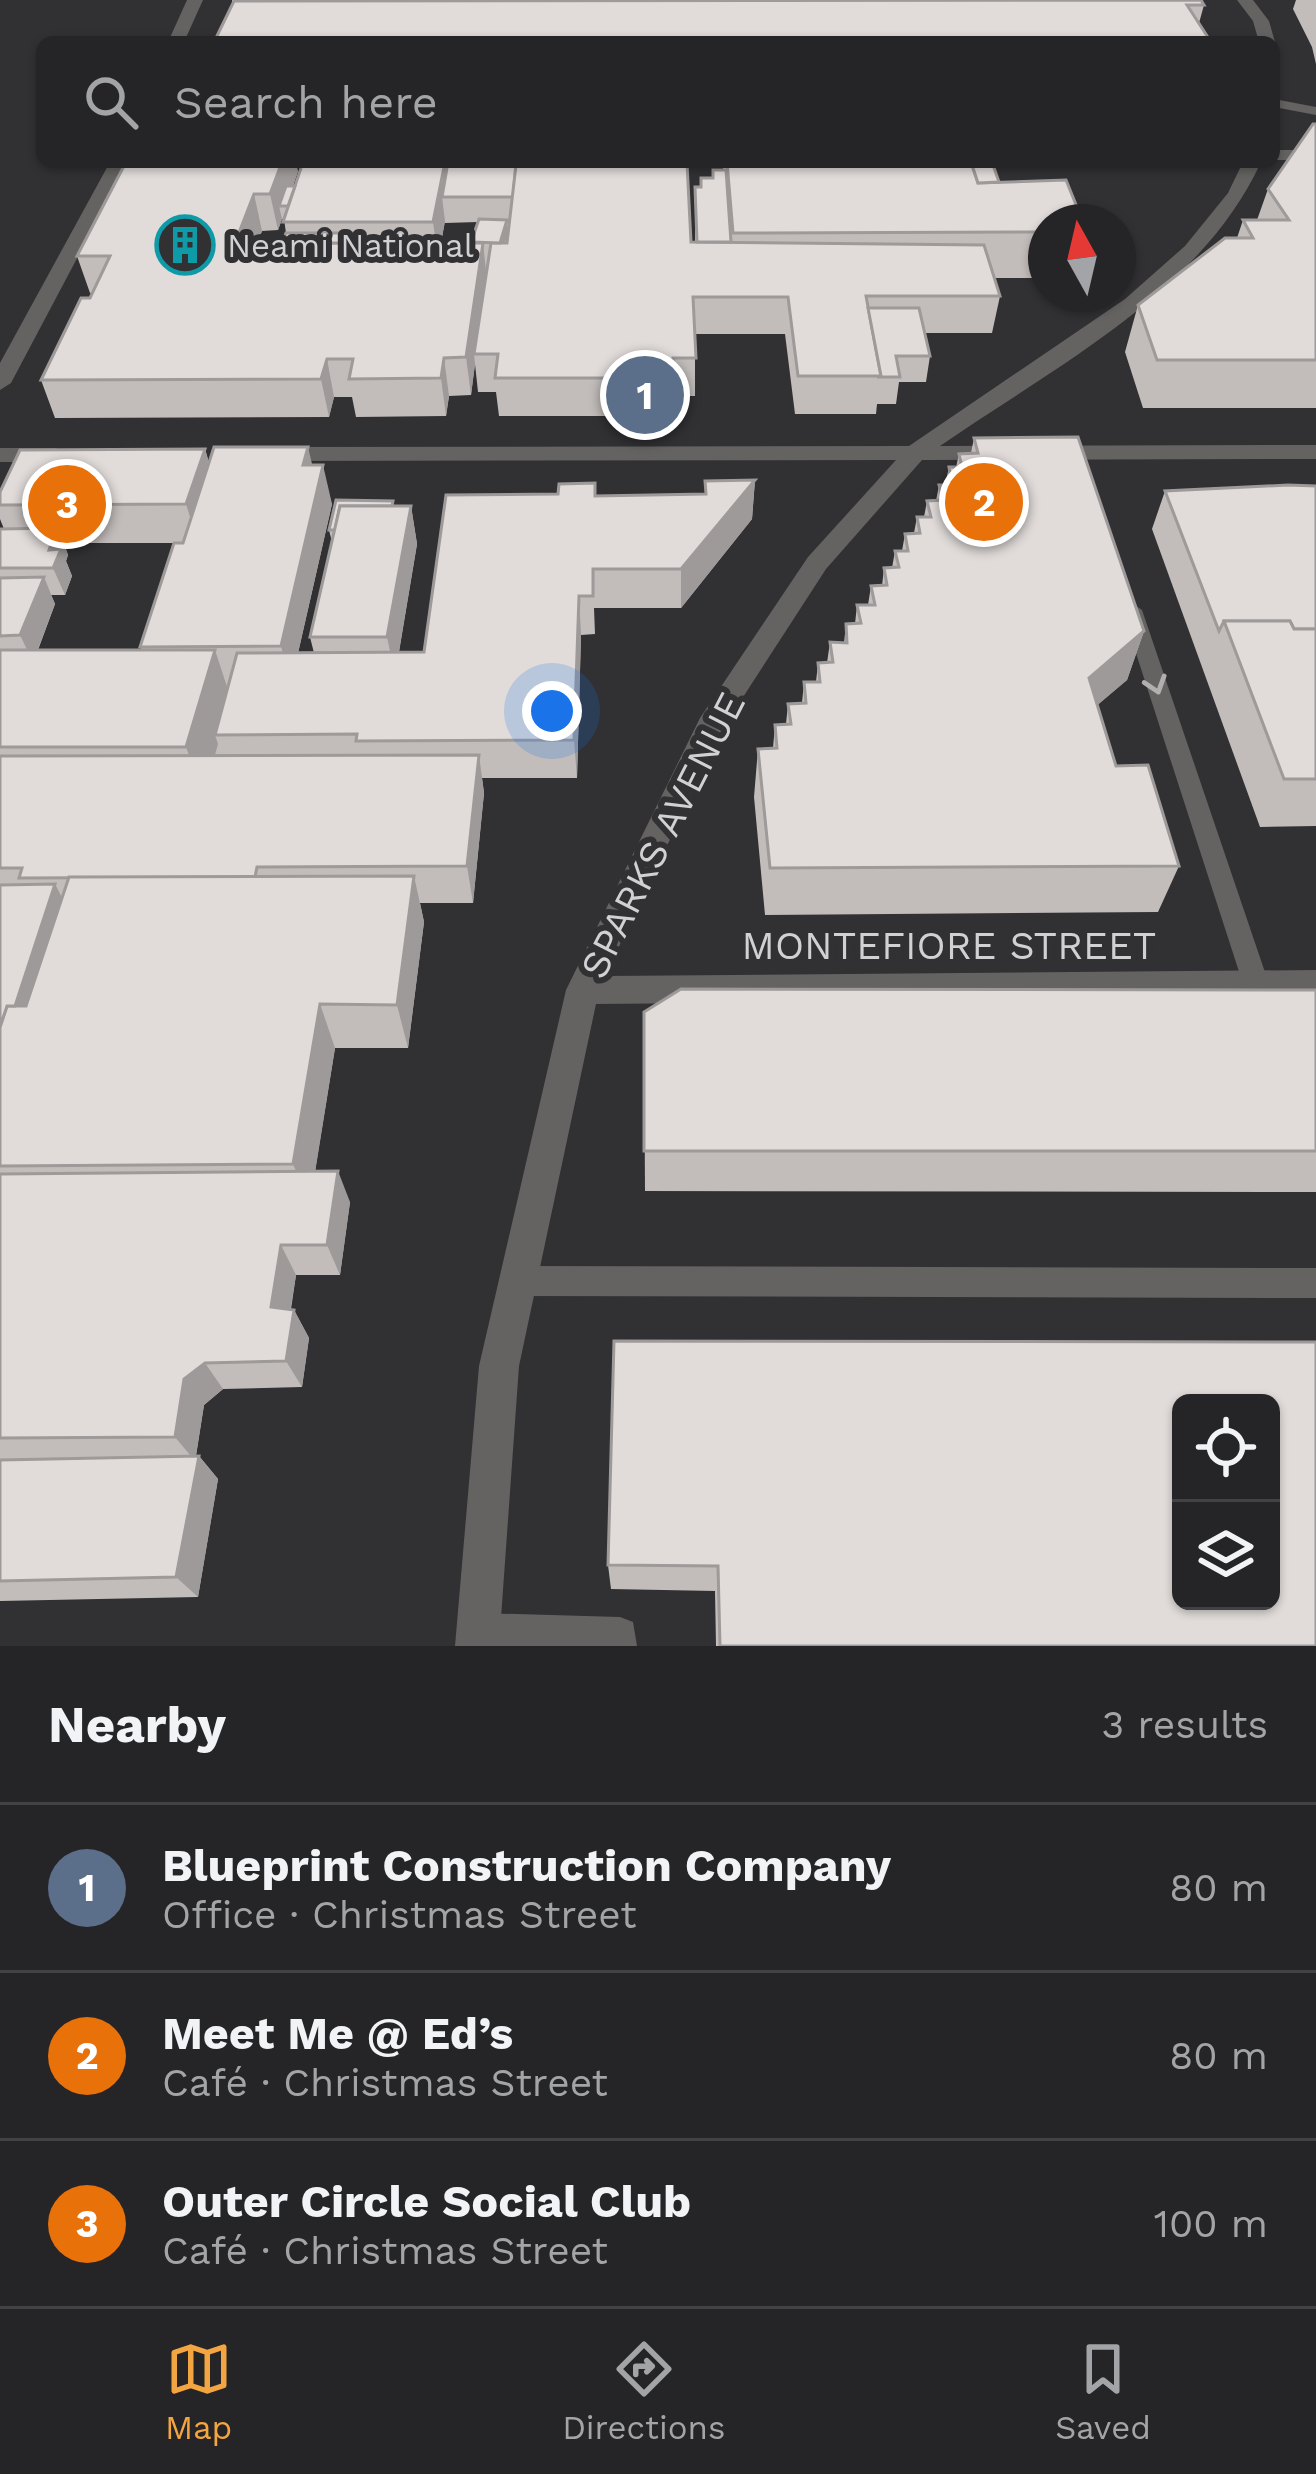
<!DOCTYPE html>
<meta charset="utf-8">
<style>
:root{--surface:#252426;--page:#313032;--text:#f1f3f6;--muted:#a3a4a7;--line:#424143;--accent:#f2a541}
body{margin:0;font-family:"Work Sans",sans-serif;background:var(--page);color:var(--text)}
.controls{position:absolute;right:36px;bottom:36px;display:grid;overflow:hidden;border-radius:18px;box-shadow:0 3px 9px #0004}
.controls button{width:108px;height:108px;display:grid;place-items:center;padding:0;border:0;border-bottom:3px solid var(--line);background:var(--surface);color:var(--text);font:60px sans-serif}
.compass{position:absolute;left:1028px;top:204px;width:108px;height:108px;border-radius:50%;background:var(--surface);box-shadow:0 3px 9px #0004;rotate:352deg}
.you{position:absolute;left:552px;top:711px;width:42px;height:42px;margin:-30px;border:9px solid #fff;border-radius:50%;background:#1a73e8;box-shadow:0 0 0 18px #1a73e833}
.badge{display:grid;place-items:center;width:78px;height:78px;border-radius:50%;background:var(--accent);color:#fff;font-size:39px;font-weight:700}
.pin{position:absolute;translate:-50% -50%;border:6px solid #fff;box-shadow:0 3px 12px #0006}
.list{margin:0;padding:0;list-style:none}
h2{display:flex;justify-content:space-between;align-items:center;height:156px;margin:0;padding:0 48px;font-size:51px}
h2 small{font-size:39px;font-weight:400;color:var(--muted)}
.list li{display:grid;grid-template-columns:78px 1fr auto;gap:36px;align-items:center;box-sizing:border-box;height:168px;padding:0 48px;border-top:3px solid var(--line)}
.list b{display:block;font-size:45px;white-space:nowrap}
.list p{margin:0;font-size:39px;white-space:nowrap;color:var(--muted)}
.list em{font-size:39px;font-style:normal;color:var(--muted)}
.icon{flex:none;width:66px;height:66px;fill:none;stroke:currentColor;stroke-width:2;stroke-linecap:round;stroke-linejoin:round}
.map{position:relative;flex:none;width:1316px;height:1646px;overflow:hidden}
.search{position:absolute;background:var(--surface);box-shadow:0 3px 9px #0004;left:36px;right:36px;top:36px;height:132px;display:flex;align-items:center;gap:30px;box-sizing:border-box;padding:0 42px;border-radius:18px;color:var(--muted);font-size:45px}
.sheet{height:660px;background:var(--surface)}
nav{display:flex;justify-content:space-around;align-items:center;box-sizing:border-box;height:168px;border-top:3px solid var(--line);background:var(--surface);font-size:33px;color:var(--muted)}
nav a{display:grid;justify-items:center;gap:6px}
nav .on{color:var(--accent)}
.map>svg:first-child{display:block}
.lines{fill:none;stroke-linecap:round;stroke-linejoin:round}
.lane{fill:#646361;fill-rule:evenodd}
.street{fill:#646361;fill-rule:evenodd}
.wall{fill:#c2bdbb;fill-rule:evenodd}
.shaded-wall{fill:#9e9a99}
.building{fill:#e1dcda;stroke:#9e9a99;stroke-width:3;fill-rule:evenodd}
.oneway{stroke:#b0b0b1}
.labels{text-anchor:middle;stroke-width:12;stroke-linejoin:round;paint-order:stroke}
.far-poi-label{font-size:33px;fill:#d1d1d3;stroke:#313033;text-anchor:start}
.street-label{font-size:39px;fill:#d1d1d3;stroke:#313033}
</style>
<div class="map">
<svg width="1316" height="1646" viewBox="0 0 1316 1646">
<rect width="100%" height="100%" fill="#313033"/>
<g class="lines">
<!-- lane -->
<g class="lane">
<polygon points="1274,99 1316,107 1316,115 1274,107"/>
<polygon points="1132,603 1142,610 1269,984 1265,992 1256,995 1247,992 1243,984 1122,610"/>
<polygon points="518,1266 1316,1268 1316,1298 518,1296 507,1292 503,1281 507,1270"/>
<polygon points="478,1613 620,1617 633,1622 637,1646 471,1646 465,1644 460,1631 465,1618"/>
</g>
<!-- street -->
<g class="street">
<polygon points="187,0 203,0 184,42 168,42"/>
<polygon points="1237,0 1253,0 1269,21 1275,42 1274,43 1259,42 1253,21"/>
<rect x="1274" y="150" width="42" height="10"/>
<polygon points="110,162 128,162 11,383 0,390 0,363"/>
<path d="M1243 162H1261C1201 293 1054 367 940 446L1316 445V459L922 460 826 569 723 728 605 976 1316 970V998L596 1004 519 1366 499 1646H455L479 1366 566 990 700 718 808 557 896 460 272 461 260 454 272 447 909 446 1125 299 1185 246 1228 193Z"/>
<polygon points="0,448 56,448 68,455 56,462 0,462"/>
</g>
</g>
<!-- wall -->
<g class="wall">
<polygon points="232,0 1201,0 1204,5 1199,23 232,4"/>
<polygon points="1296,0 1316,0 1316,64 1312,47 1293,9"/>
<polygon points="1316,124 1316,408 1143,408 1125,352 1138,305 1237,238 1243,220 1257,220 1268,189"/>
<path d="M303 162H522V165L691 242H695V187H701L723 170V162H992L999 182 1046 222V278H994L1000 296 992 333H925L930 356 926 382H899L896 404H877L876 414H795L785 334H695V396H673V416H499L496 392H478L475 364 471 395 449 396 446 416 356 417 352 397H334L329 417 55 418 41 380 92 293H90L77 256 298 171 293 186H295ZM282 219H284L286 233 282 243H257L262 231 278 230ZM445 221V223L478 222 471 243H441Z"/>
<polygon points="974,438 1144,631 1127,680 1097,705 1116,766 1179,866 1158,912 765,915 754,797 758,749 773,748 775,725 786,724 788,704 802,703 804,682 816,682 818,663 827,663 830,642 844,643 846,624 855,624 857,605 868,605 871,586 882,586 884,568 892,568 895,551 902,551 905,534 914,533 917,517 924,517 927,501 936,501 939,485 945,485 949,467 956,467 959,454 971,453"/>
<path d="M205 449 209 463 312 465 332 504 298 653H314L310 637 332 542 329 530 393 501 394 506H411L417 544 399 652H424L596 496 705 494V481L755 480 752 519 681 608H594L595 634 581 635 577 778H482L484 793 473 903H420L424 922 408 1048H335L315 1171 350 1202 340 1275H296L291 1309 294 1310 309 1338 302 1387 223 1389 204 1405 196 1456H199L218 1479 198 1597 0 1601V529H4L0 519V492ZM64 543H174L140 647 142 650H38L55 604 51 595H65L72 576 66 561 68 555Z"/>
<polygon points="1316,486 1316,826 1260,827 1152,529 1165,491"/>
<polygon points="1316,990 1316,1192 645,1191 644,1012"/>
<polygon points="614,1341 1316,1646 716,1646 715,1591 611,1589 608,1565"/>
</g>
<!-- shaded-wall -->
<g class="shaded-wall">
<polygon points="282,162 296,162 298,171 286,206 279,206 282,219 278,230 270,194"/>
<polygon points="445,162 453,162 442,197 445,221 438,258 433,222"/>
<polygon points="254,194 262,231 249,267 235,243"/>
<polygon points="507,220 508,233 501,256 500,243"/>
<polygon points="483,243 487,280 474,354 475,364 471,395 466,357"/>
<polygon points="444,358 449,396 446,416 441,378"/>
<polygon points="327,359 334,397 329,417 321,379"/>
<polygon points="308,447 317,485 303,465"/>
<polygon points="205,449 216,487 198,543 186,504"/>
<polygon points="323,465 332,504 291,684 281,646"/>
<polygon points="755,480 752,519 681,608 681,569"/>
<polygon points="411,506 417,544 395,675 387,637"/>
<polygon points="57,528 68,555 66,561 72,576 65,595 53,568 49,550"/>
<polygon points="44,577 55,604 33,662 20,635"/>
<polygon points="579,596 581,635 577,778 574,740"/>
<polygon points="1144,631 1127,680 1073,726 1089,678"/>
<polygon points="215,650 231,699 215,735 218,744 204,795 186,747"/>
<polygon points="479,755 484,793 473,903 467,866"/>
<polygon points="414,876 424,922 408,1048 397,1005"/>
<polygon points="55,884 74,921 0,1051"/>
<polygon points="320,1004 335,1048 310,1204 293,1164"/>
<polygon points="338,1171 350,1202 340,1275 327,1245"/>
<polygon points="281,1245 296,1275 286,1336 271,1307"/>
<polygon points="294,1310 309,1338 302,1387 286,1361"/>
<polygon points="205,1363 223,1389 204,1405 195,1461 175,1437 184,1379"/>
<polygon points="199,1456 218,1479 198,1597 176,1577"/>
</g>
<!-- building -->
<g class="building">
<polygon points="267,0 420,0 266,1"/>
<polygon points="1201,0 1204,5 1187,5 1211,42 214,42 234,1"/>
<polygon points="1313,124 1316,124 1316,360 1157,360 1138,305 1225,238 1253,238 1243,220 1289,220 1268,189"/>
<polygon points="126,162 282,162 270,194 254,194 235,243 483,243 466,357 444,358 441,378 349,379 353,359 327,359 321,379 41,380 81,298 90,298 110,256 77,256"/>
<polygon points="303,162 445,162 433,222 283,222"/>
<polygon points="448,162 518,162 516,165 513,197 442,197"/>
<polygon points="552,162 687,163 691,242 984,245 1000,296 866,296 881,376 798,376 788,297 693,297 696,358 673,358 673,378 495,378 498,354 474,354 491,243 507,243 516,165 551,164"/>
<polygon points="727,162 971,162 978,183 1066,180 1083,222 1046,222 1046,232 733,233"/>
<polygon points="971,162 992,162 999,182 978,183"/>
<polygon points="713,170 726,170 731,242 697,242 695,187 701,187 701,178 713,178"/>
<polygon points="286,186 295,186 288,206 279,206"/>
<polygon points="479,219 507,220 500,243 471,242"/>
<polygon points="286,233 358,233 355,243 282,243"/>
<polygon points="868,308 919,308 930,356 896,356 900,377 877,377 881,376"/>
<polygon points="1078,437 1144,631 1089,678 1116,766 1148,765 1179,866 770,868 758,749 777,748 775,725 791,724 788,704 806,703 804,682 820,682 818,663 833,662 830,642 847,643 846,624 861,623 857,605 875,605 871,586 887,585 884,568 899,567 895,551 908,551 905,534 920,533 917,517 931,517 927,501 943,500 939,485 952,485 949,467 962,467 959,454 978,453 974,438"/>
<polygon points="214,447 308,447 303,465 323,465 281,646 140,647 174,543 183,543"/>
<polygon points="205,449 186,504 0,505 0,492 20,450"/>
<polygon points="755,480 681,569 593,569 593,596 579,596 574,740 356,741 357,734 215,735 237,653 424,652 446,495 558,494 559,484 595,483 595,496 706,494 705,481"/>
<polygon points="1288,485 1316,486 1316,629 1294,629 1290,621 1224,621 1219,631 1165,491"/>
<polygon points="336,500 393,501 392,506 340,506 335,530 329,530"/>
<polygon points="340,506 411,506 387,637 310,637"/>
<polygon points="57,528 49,550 61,549 53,568 0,568 0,529"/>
<polygon points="44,577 20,635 0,636 0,578"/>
<polygon points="1224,621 1290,621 1294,629 1316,629 1316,779 1284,779"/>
<polygon points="0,650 215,650 186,747 0,747"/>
<polygon points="479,755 467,866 257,867 255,877 19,878 22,868 0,868 0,756"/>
<polygon points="414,876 397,1005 320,1004 293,1164 0,1166 0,1027 7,1006 26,1006 69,877"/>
<polygon points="55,884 15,1006 7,1006 0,1027 0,885"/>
<polygon points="681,989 1316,990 1316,1151 644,1151 644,1012"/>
<polygon points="338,1171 327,1245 281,1245 271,1307 294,1310 286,1361 205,1363 184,1379 175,1437 0,1438 0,1174"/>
<path d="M614 1341 1316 1342V1646H720L718 1566 608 1565ZM1181 1403H1271V1601H1181Z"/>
<polygon points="199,1456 176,1577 0,1581 0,1460"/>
</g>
<!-- one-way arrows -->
<defs><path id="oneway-chevron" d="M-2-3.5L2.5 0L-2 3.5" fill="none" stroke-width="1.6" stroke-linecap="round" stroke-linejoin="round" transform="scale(3)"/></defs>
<use class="oneway" href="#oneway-chevron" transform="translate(1156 685) rotate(72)"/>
<!-- icons -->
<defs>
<symbol id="building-ring" viewBox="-11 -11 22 22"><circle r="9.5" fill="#313033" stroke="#0f9aa8" stroke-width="1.5"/><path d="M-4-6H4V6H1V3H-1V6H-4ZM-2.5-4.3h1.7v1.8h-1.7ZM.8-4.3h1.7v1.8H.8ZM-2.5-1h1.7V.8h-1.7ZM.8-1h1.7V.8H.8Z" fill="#0f9aa8"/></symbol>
</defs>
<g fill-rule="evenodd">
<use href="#building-ring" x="152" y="212" width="66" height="66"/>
</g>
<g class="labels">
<!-- far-poi labels -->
<g class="far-poi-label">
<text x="227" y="257">Neami National</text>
</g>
<!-- street labels -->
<g class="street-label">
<text transform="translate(662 835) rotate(-63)" y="14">SPARKS AVENUE</text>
<text x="949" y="959">MONTEFIORE STREET</text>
</g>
</g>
</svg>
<div class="controls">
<button><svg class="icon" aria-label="locate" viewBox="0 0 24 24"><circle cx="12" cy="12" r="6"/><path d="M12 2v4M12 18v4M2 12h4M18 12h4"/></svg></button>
<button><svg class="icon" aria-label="layers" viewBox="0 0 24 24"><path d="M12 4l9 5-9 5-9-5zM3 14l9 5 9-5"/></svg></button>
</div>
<svg class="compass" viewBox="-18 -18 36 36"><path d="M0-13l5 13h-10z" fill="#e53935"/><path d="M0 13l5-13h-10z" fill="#a3a4a7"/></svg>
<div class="you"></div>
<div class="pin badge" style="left:645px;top:395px;background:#5c6f8a">1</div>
<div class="pin badge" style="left:984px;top:502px;background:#e8710a">2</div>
<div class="pin badge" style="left:67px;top:504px;background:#e8710a">3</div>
<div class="search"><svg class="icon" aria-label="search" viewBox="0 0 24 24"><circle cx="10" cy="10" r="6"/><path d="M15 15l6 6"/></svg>Search here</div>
</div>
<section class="sheet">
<h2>Nearby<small>3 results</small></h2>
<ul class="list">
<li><span class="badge" style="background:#5c6f8a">1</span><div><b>Blueprint Construction Company</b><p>Office · Christmas Street</p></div><em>80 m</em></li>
<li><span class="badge" style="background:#e8710a">2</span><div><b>Meet Me @ Ed’s</b><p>Café · Christmas Street</p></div><em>80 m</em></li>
<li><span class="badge" style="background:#e8710a">3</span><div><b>Outer Circle Social Club</b><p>Café · Christmas Street</p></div><em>100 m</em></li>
</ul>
</section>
<nav>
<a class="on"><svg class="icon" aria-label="map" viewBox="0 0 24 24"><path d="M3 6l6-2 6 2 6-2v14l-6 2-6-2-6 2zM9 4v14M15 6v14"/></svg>Map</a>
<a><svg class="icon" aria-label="directions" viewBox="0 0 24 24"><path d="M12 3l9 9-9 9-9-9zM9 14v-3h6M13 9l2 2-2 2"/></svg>Directions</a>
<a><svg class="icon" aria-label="saved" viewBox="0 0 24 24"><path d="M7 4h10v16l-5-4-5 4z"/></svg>Saved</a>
</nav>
